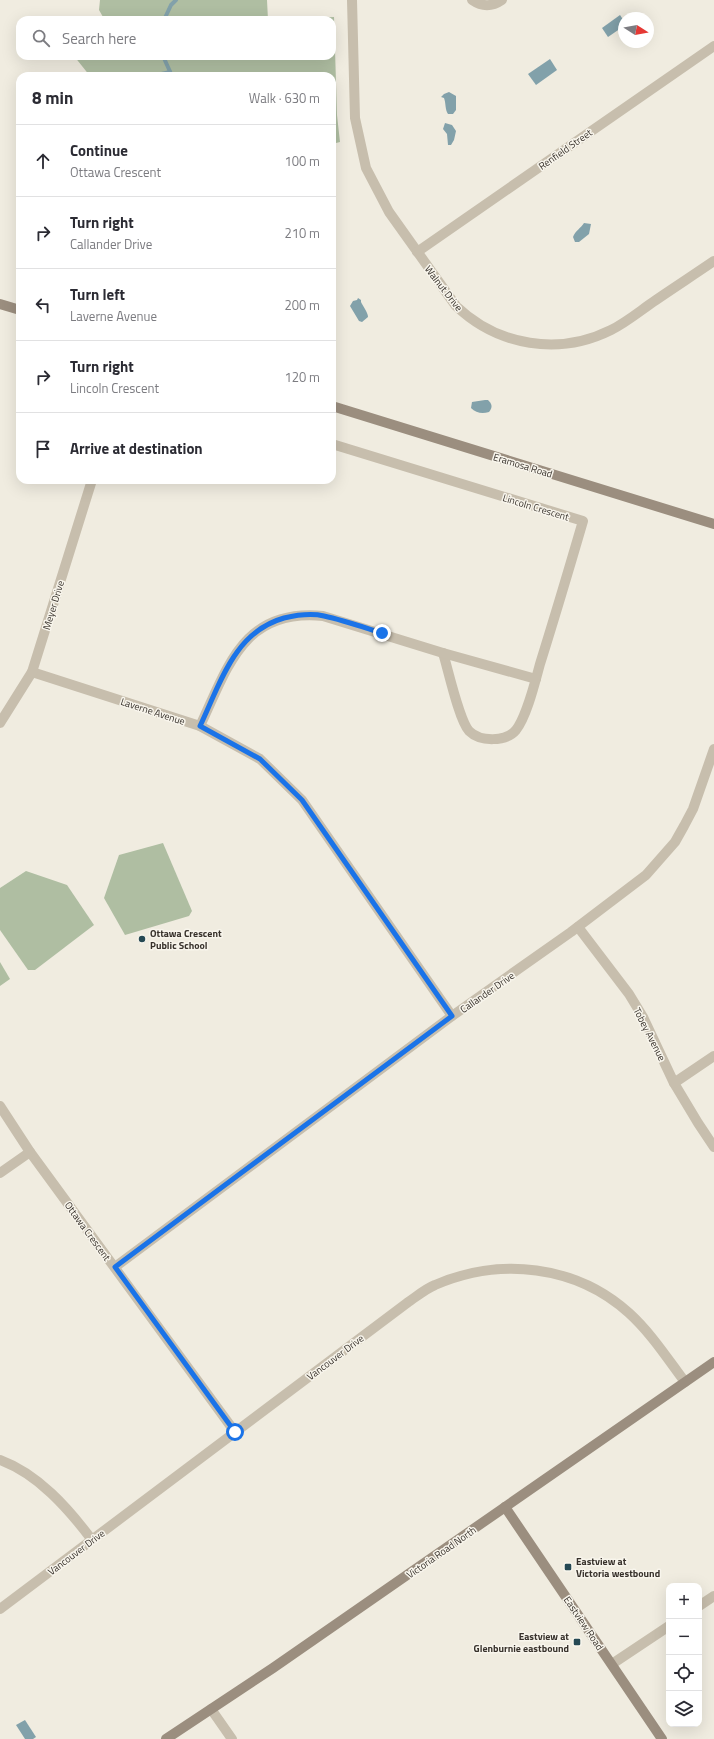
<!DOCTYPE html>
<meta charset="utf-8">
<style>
:root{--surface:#fff;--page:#f7f7f7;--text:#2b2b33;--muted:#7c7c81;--line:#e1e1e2}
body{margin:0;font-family:"Titillium Web",sans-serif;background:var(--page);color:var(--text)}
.controls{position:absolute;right:12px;bottom:12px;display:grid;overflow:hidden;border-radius:8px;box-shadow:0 4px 16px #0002}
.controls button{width:36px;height:36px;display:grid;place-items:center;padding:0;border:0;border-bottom:1px solid var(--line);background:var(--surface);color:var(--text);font:20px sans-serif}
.compass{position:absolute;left:618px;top:12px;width:36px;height:36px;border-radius:50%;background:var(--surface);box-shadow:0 4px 16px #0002;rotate:101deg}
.stop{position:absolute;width:12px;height:12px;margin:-9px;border:3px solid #1a73e8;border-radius:50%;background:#fff}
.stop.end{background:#1a73e8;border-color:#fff;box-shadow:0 1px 4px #0008}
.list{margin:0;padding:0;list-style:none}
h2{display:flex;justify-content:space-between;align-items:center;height:52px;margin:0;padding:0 16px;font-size:17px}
h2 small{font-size:13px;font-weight:400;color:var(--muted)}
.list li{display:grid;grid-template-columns:26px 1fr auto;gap:12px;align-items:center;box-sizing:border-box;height:72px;padding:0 16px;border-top:1px solid var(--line)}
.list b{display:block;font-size:15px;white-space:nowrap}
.list p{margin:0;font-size:13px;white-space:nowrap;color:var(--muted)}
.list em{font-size:13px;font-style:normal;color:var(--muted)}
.icon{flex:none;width:22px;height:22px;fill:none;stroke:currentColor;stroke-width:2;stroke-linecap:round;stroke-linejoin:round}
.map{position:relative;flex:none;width:714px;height:1739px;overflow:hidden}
.search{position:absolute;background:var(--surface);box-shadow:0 4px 16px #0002;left:16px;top:16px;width:320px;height:44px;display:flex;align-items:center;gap:10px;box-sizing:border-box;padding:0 14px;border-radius:12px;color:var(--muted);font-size:15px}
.panel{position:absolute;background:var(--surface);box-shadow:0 4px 16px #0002;left:16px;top:72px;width:320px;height:412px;border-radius:12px}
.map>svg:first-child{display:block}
.green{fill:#afbea2}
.water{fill:#82a1aa}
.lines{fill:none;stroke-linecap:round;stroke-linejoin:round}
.stream{stroke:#82a1aa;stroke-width:4}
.minor{stroke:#c7bead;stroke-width:10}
.secondary{stroke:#9b8e7f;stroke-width:10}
.route{stroke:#1a73e8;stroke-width:5}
.poi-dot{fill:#254853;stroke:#f8f5ec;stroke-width:1.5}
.labels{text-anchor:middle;stroke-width:3;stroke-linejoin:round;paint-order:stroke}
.street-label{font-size:10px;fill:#37312b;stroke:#f8f5ec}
.poi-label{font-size:10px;font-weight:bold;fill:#37312b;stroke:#f8f5ec;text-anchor:start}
</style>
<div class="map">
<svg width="714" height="1739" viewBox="0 0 714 1739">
<rect width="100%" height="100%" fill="#f0ece0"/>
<!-- green -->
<g class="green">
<polygon points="100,0 267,0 268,20 334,17 337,115 340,142 332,144 332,76 90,76 74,56 332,56 332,20 99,20 103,17 99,10"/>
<polygon points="163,843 192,911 189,916 125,935 104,898 119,855"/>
<polygon points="26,871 67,885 94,925 35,970 28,970 0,930 0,888"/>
<polygon points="0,962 10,979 0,986"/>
</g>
<!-- water -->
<g class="water">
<polygon points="620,15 624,21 624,26 608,37 602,28"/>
<polygon points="550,59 557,70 536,85 528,74"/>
<path d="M449 92 456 96V110L453 114H448C445 110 446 103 444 98L441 97 444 94Z"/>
<polygon points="445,123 452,125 456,131 454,140 451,145 448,145 447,134 443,129"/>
<path d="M584 223 591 224 589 234 579 242H575L573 237C575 231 581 228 584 223Z"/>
<path d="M358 298 361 300V302C363 306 368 313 368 317L362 322 359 321 350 306 353 301 357 300Z"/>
<path d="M485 400H488C492 404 493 407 489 412 482 414 476 413 471 408L472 402Z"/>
<polygon points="25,1720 36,1737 33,1739 25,1739 16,1725"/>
</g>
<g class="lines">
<!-- stream -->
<g class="stream">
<polyline points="164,20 171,5 176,0"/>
<polyline points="163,56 172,76"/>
<polyline points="153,76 170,72"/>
</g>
<!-- minor -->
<g class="minor">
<path d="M352 0 355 118 366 168 389 212 456 306C498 346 559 356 611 330 627 322 641 310 656 300 675 287 695 274 714 261"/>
<path d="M472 0C482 7 492 7 502 0"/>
<polyline points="417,252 714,46"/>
<path d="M332 444 583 521C569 569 555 616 540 664 535 682 527 716 516 730 506 742 480 742 469 731 459 720 448 669 443 653"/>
<polyline points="32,672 200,726 260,759 302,800 452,1016"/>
<polyline points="0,723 32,672 92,480"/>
<path d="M200 726C228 667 243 608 323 616L443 653 536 679"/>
<polyline points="578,927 629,994 643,1017 674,1083 698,1123 714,1147"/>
<polyline points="674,1083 714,1056"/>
<polyline points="0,1106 30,1152 235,1432"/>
<polyline points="0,1173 30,1152"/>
<polyline points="115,1267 452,1016 571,932 646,875 675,842 684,826 693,809 714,749"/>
<path d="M0 1460C38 1474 68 1508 92 1540"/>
<polyline points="699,1606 714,1596"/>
<path d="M0 1609 407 1303C416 1297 425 1289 435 1285 500 1257 576 1265 629 1313 651 1333 667 1358 685 1382"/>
<polyline points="612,1664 669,1626"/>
<polyline points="211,1709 232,1739"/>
</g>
<!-- secondary -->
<g class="secondary">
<polyline points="0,304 20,310"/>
<polyline points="332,406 714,524"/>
<polyline points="505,1507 662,1739"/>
<polyline points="166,1739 273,1668 714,1362"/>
</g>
</g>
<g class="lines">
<!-- route -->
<path class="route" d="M235 1432 115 1267 452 1016 302 800 260 759 200 726C220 684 234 632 284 618 297 615 311 613 324 616 343 620 363 627 382 633"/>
</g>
<!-- markers -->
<g class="poi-dot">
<circle cx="142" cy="939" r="4"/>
<rect x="564" y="1563" width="8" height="8" rx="2"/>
<rect x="573" y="1638" width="8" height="8" rx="2"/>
</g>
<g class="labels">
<!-- street labels -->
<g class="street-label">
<text transform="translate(565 149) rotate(-35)" y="4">Renfield Street</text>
<text transform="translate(444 288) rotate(52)" y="4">Walnut Drive</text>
<text transform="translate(523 465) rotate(17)" y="4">Eramosa Road</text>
<text transform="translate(536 507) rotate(17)" y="4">Lincoln Crescent</text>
<text transform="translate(53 605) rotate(-73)" y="4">Meyer Drive</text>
<text transform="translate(153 711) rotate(18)" y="4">Laverne Avenue</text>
<text transform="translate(487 992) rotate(-35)" y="4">Callander Drive</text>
<text transform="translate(650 1034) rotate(63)" y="4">Tobey Avenue</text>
<text transform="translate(88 1231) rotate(54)" y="4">Ottawa Crescent</text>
<text transform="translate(335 1357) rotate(-37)" y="4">Vancouver Drive</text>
<text transform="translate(76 1552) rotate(-37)" y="4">Vancouver Drive</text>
<text transform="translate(441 1552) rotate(-35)" y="4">Victoria Road North</text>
<text transform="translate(584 1623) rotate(56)" y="4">Eastview Road</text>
</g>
<!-- poi labels -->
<g class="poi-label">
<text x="150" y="937">Ottawa Crescent<tspan x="150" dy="12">Public School</tspan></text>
<text x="576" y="1565">Eastview at<tspan x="576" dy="12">Victoria westbound</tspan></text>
<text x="569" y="1640" text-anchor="end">Eastview at<tspan x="569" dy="12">Glenburnie eastbound</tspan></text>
</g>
</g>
</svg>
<div class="controls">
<button>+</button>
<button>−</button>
<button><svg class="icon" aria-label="locate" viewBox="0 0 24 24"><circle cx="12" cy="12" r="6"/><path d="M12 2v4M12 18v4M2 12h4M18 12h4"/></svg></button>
<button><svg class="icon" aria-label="layers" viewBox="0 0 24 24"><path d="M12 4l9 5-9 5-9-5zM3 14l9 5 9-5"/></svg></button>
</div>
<svg class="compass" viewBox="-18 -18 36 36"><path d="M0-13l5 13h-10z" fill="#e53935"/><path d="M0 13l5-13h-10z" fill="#7c7c81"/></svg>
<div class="stop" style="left:235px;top:1432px"></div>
<div class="stop end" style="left:382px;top:633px"></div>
<div class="search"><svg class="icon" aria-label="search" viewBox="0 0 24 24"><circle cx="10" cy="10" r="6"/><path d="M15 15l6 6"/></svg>Search here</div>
<section class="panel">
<h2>8 min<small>Walk · 630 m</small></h2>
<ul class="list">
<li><svg class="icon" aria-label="ahead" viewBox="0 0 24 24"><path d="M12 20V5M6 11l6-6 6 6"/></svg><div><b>Continue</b><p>Ottawa Crescent</p></div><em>100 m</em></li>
<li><svg class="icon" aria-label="right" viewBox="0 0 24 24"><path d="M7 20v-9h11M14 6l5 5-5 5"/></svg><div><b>Turn right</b><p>Callander Drive</p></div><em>210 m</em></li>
<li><svg class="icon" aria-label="left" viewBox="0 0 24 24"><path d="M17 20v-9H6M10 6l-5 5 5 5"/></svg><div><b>Turn left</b><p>Laverne Avenue</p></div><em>200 m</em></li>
<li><svg class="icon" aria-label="right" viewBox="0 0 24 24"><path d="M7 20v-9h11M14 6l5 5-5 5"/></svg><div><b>Turn right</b><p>Lincoln Crescent</p></div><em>120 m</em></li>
<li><svg class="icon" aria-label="arrive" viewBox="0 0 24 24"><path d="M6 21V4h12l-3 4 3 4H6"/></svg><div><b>Arrive at destination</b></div></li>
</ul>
</section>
</div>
